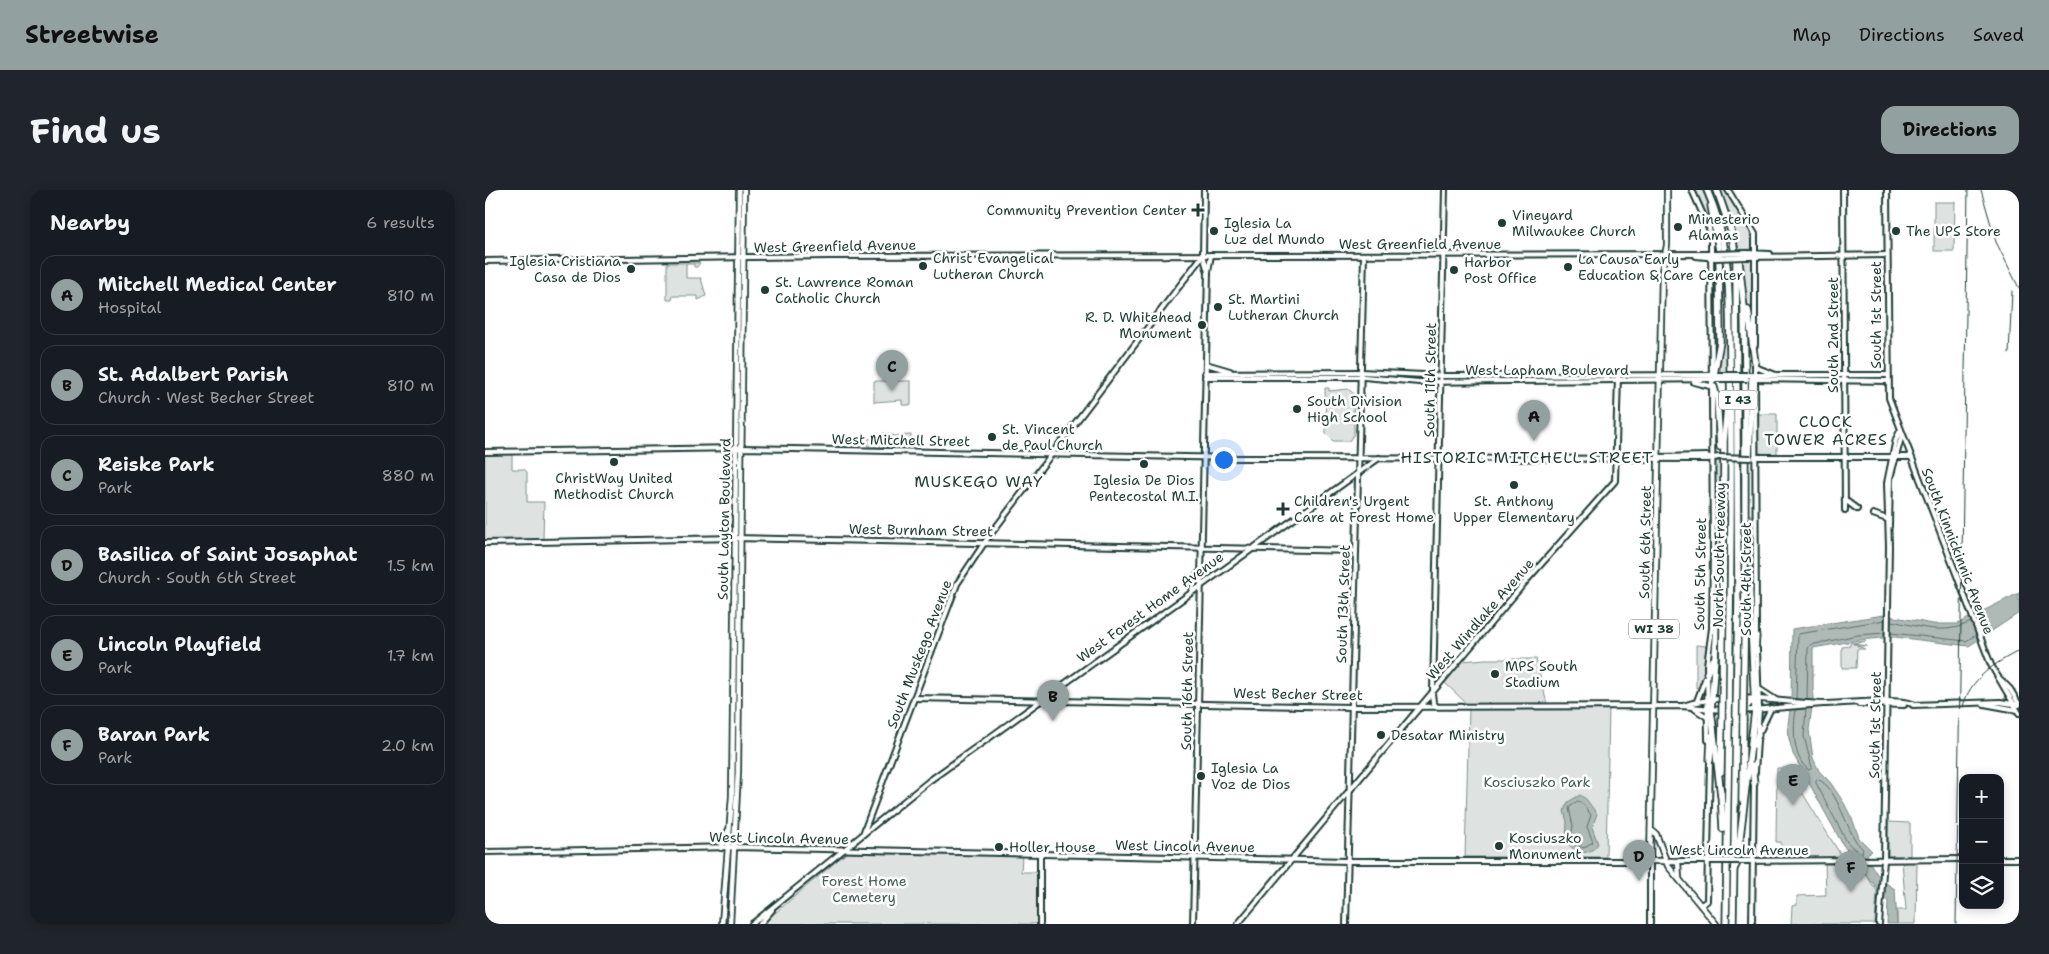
<!DOCTYPE html>
<meta charset="utf-8">
<style>
:root{--surface:#171b24;--page:#20242c;--text:#f1f3f6;--muted:#9ea1a6;--line:#363941;--accent:#92a19f}
body{margin:0;font-family:"Shantell Sans",sans-serif;background:var(--page);color:var(--text)}
.controls{position:absolute;right:15px;bottom:15px;display:grid;overflow:hidden;border-radius:10px;box-shadow:0 2px 12px #0003}
.controls button{width:45px;height:45px;display:grid;place-items:center;padding:0;border:0;border-bottom:1px solid var(--line);background:var(--surface);color:var(--text);font:25px sans-serif}
.you{position:absolute;left:738px;top:269px;width:18px;height:18px;margin:-12px;border:4px solid #fff;border-radius:50%;background:#1a73e8;box-shadow:0 0 0 8px #1a73e833}
.badge{display:grid;place-items:center;width:32px;height:32px;border-radius:50%;background:var(--accent);color:#111;font-size:16px;font-weight:700}
.pin{position:absolute;translate:-50% -41px;filter:drop-shadow(0 1px 2px #0008)}
.pin::after{content:'';position:absolute;top:26px;width:18px;height:15px;background:inherit;clip-path:polygon(0 0,100% 0,50% 100%)}
.list{margin:0;padding:0;list-style:none}
h2{display:flex;justify-content:space-between;align-items:center;height:65px;margin:0;padding:0 20px;font-size:21px}
h2 small{font-size:16px;font-weight:400;color:var(--muted)}
.list li{display:grid;grid-template-columns:32px 1fr auto;gap:15px;align-items:center;box-sizing:border-box;height:80px;margin:0 10px 10px;padding:0 10px;border:1px solid var(--line);border-radius:15px}
.list b{display:block;font-size:19px;white-space:nowrap}
.list p{margin:0;font-size:16px;white-space:nowrap;color:var(--muted)}
.list em{font-size:16px;font-style:normal;color:var(--muted)}
.icon{flex:none;width:28px;height:28px;fill:none;stroke:currentColor;stroke-width:2;stroke-linecap:round;stroke-linejoin:round}
.map{position:relative;flex:none;width:1534px;height:734px;overflow:hidden;border-radius:15px}
header{display:flex;align-items:center;gap:30px;box-sizing:border-box;height:70px;padding:0 25px;background:var(--accent);color:#111}
header strong{font-size:24px}
nav{display:flex;gap:28px;margin-inline-start:auto;font-size:18px}
.intro{display:flex;align-items:center;justify-content:space-between;box-sizing:border-box;height:120px;padding:0 30px}
h1{margin:0;font-size:35px}
.button{padding:12px 22px;border-radius:15px;background:var(--accent);color:#111;font-size:18px;font-weight:700}
main{display:flex;gap:30px;padding:0 30px}
aside{flex:1;background:var(--surface);border-radius:15px;box-shadow:0 2px 12px #0003}
.map>svg:first-child{display:block}
.green{fill:#dee3e2;stroke:#7e908b}
.water{fill:#afbab7;stroke:#758883}
.lines{fill:none;stroke-linecap:round;stroke-linejoin:round}
.shore{stroke:#596f68;stroke-width:1}
.secondary-casing{stroke:#1f3d34;stroke-width:8}
.primary-casing{stroke:#1f3d34;stroke-width:8}
.highway-casing{stroke:#1f3d34;stroke-width:9}
.secondary{stroke:#fff;stroke-width:4}
.primary{stroke:#fff;stroke-width:4.5}
.highway{stroke:#fff;stroke-width:5.5}
.rail{stroke:#1f3d34;stroke-width:1}
.secondary-bridge-casing{stroke:#1f3d34;stroke-width:8;stroke-linecap:butt}
.highway-bridge-casing{stroke:#1f3d34;stroke-width:9;stroke-linecap:butt}
.secondary-bridge{stroke:#fff;stroke-width:4}
.highway-bridge{stroke:#fff;stroke-width:5.5}
.poi-dot{fill:#1f3d34;stroke:#fff;stroke-width:2}
.labels{text-anchor:middle;stroke-width:5;stroke-linejoin:round;paint-order:stroke}
.shield{fill:#fff;stroke:#627771;stroke-width:1}
.shield-label{font-size:12px;font-weight:bold;fill:#1f3d34}
.poi-label{font-size:14px;fill:#1f3d34;stroke:#fff;text-anchor:start}
.street-label{font-size:14px;fill:#1f3d34;stroke:#fff}
.park-label{font-size:14px;fill:#455e57;stroke:#fff}
.quarter-label{font-size:16px;letter-spacing:1px;fill:#1f3d34;stroke:#fff}
</style>
<header>
<strong>Streetwise</strong>
<nav><a>Map</a><a>Directions</a><a>Saved</a></nav>
</header>
<div class="intro"><h1>Find us</h1><a class="button">Directions</a></div>
<main>
<aside>
<h2>Nearby<small>6 results</small></h2>
<ul class="list">
<li><span class="badge">A</span><div><b>Mitchell Medical Center</b><p>Hospital</p></div><em>810 m</em></li>
<li><span class="badge">B</span><div><b>St. Adalbert Parish</b><p>Church · West Becher Street</p></div><em>810 m</em></li>
<li><span class="badge">C</span><div><b>Reiske Park</b><p>Park</p></div><em>880 m</em></li>
<li><span class="badge">D</span><div><b>Basilica of Saint Josaphat</b><p>Church · South 6th Street</p></div><em>1.5 km</em></li>
<li><span class="badge">E</span><div><b>Lincoln Playfield</b><p>Park</p></div><em>1.7 km</em></li>
<li><span class="badge">F</span><div><b>Baran Park</b><p>Park</p></div><em>2.0 km</em></li>
</ul>
</aside>
<div class="map">
<svg width="1534" height="734" viewBox="0 0 1534 734">
<rect width="100%" height="100%" fill="#fff"/>
<filter id="ink" filterUnits="userSpaceOnUse"><feTurbulence type="fractalNoise" baseFrequency=".02" numOctaves="2"/><feDisplacementMap in="SourceGraphic" scale="10" xChannelSelector="R" yChannelSelector="G"/><feConvolveMatrix kernelMatrix="1 2 1 2 8 2 1 2 1" color-interpolation-filters="sRGB"/></filter>
<g filter="url(#ink)">
<!-- green -->
<g class="green">
<polygon points="1209,0 1217,0 1225,19 1233,61 1228,61 1227,46"/>
<polygon points="1236,0 1240,0 1264,39 1268,59 1254,60 1248,32"/>
<polygon points="1449,12 1470,12 1469,61 1449,61"/>
<polygon points="1232,70 1233,150 1229,176 1228,71"/>
<polygon points="1240,70 1242,182 1235,182 1237,156 1235,71"/>
<polygon points="1255,70 1268,70 1267,154"/>
<polygon points="182,73 215,73 212,77 209,77 209,74 201,74 201,88 216,88 221,106 213,110 213,106 188,106 187,110 182,110"/>
<polygon points="389,191 426,191 426,215 417,215 417,210 389,212"/>
<polygon points="840,198 844,198 844,201 863,199 868,203 869,244 864,251 848,251 841,244"/>
<polygon points="1273,224 1292,224 1292,265 1274,263"/>
<polygon points="398,243 410,246 426,245 426,257 382,256 382,248 391,250"/>
<polygon points="27,263 27,279 39,279 42,282 42,312 59,312 58,349 0,350 0,264"/>
<polygon points="1235,271 1237,318 1231,318 1229,272"/>
<polygon points="1237,325 1237,367 1234,369 1234,400 1229,449 1230,326"/>
<polygon points="1263,325 1270,325 1269,459"/>
<polygon points="1381,451 1368,454 1382,456 1372,456 1380,459 1372,459 1371,478 1357,478 1357,457 1365,456 1365,453"/>
<polygon points="1211,455 1221,456 1219,484 1214,498 1211,498"/>
<polygon points="1000,469 1051,469 1062,514 983,515 959,492 977,471"/>
<polygon points="1124,518 1121,667 980,667 984,519"/>
<polygon points="1292,578 1302,578 1357,667 1296,668 1296,652 1291,652"/>
<polygon points="1403,632 1425,633 1425,666 1403,666"/>
<polygon points="361,663 537,666 536,682 552,682 552,734 277,734"/>
<polygon points="1417,672 1432,672 1431,734 1412,734 1412,720 1421,720"/>
<polygon points="1340,674 1374,675 1392,701 1390,734 1306,734 1307,716 1312,715 1312,706 1341,705"/>
</g>
<!-- water -->
<g class="water">
<path d="M1534 403V423L1484 456 1410 447 1374 450 1328 458V508L1324 540 1328 568 1334 581 1345 592 1359 613 1368 631 1374 648 1387 661 1382 664C1386 679 1397 692 1410 699L1412 734H1402L1403 712 1358 655 1308 564 1304 549 1303 534 1306 514 1307 439 1399 425 1448 434H1472Z"/>
<path d="M1095 605 1101 609 1112 624 1107 637 1113 654C1103 668 1088 663 1081 650L1082 632 1079 621 1083 612Z"/>
</g>
<g class="lines">
<!-- shore -->
<g class="shore">
<path d="M1406 431C1435 436 1458 446 1486 432"/>
<polyline points="1406,443 1481,451 1491,445"/>
<polyline points="1311,509 1313,444 1400,430"/>
<polyline points="1322,510 1323,459 1325,455 1373,445 1399,443"/>
<path d="M1311 519C1308 538 1307 568 1324 580L1327 578 1319 546 1321 519"/>
<path d="M1332 589C1354 596 1362 648 1378 659L1376 665 1362 652 1331 593Z"/>
<polygon points="1093,611 1097,613 1106,625 1102,637 1108,652 1098,658 1090,654 1086,647 1088,636 1084,618"/>
</g>
<defs>
<g id="secondary">
<polyline points="1207,0 1224,38 1226,49 1228,362 1227,438 1222,475 1223,550"/>
<polyline points="1243,0 1270,44 1270,155"/>
<polyline points="1358,0 1360,320"/>
<polyline points="1402,0 1404,208 1506,475 1534,523"/>
<polyline points="1261,63 1285,64"/>
<polyline points="1211,66 1231,68"/>
<polyline points="1261,67 1402,65"/>
<polyline points="0,71 344,66 1231,64"/>
<polyline points="723,82 726,65"/>
<polyline points="1270,172 1271,447"/>
<polyline points="721,174 745,181"/>
<polyline points="1270,177 1291,185"/>
<polyline points="720,183 876,182 960,186 1236,185"/>
<polyline points="1262,185 1403,185"/>
<polyline points="720,187 879,187 934,192 1235,189"/>
<polyline points="1269,189 1403,191"/>
<polyline points="1209,192 1229,197"/>
<polyline points="0,262 256,258 751,268 1223,269 1234,267"/>
<polyline points="1173,267 1222,266 1227,268"/>
<polyline points="1270,267 1425,267"/>
<polyline points="1360,310 1372,319"/>
<polyline points="1388,324 1402,329"/>
<polyline points="1404,336 1405,288 1417,245"/>
<polyline points="0,353 250,348 871,361"/>
<polyline points="707,399 712,385 716,381"/>
<polyline points="1513,487 1525,499 1534,514"/>
<polyline points="1274,499 1291,510"/>
<polyline points="948,500 960,0"/>
<polyline points="947,503 948,512 951,516"/>
<polyline points="429,508 866,517 1197,516 1246,521"/>
<polyline points="1212,511 1221,487"/>
<polyline points="1374,514 1419,515"/>
<polyline points="1499,514 1532,520"/>
<polyline points="1428,515 1515,512 1534,515"/>
<path d="M1198 516C1247 500 1291 513 1341 514 1365 514 1407 507 1428 514"/>
<polyline points="1210,519 1222,527"/>
<polyline points="1256,521 1338,514"/>
<polyline points="1275,541 1286,518"/>
<polyline points="1270,582 1274,519 1272,459"/>
<polyline points="865,600 1042,390 1130,291 1133,186"/>
<polyline points="378,644 472,394 502,349 718,65"/>
<polyline points="0,662 249,657 862,671 1165,671 1165,734"/>
<polyline points="1515,669 1534,669"/>
<polyline points="1193,671 1232,671"/>
<polyline points="1260,671 1478,669"/>
<polyline points="1216,715 1222,711 1225,570"/>
<polyline points="267,734 444,591 894,268"/>
<polyline points="275,734 287,720"/>
<polyline points="555,734 555,664"/>
<polyline points="708,734 723,82 718,65 719,0"/>
<polyline points="753,734 879,583"/>
<polyline points="861,734 879,65"/>
<polyline points="1267,734 1269,591"/>
<polyline points="1394,734 1399,670 1404,356 1402,293 1411,249 1415,241"/>
</g>
<g id="primary">
<polyline points="1182,0 1182,55 1177,81 1165,671 1193,671 1194,689"/>
<polyline points="1166,640 1171,644 1183,676 1231,734"/>
<polyline points="236,658 243,641"/>
<polyline points="237,734 247,606 254,0"/>
<polyline points="245,734 253,582 259,0"/>
<polyline points="267,734 268,734"/>
</g>
<g id="highway">
<path d="M1222 0C1248 58 1244 113 1245 175 1247 261 1246 346 1245 432"/>
<polyline points="1232,0 1247,44 1251,72 1253,411"/>
<polyline points="1226,16 1234,60 1235,152 1228,190"/>
<polyline points="1254,71 1259,118 1260,181 1260,401"/>
<polyline points="1263,120 1270,172"/>
<polyline points="1229,197 1232,208 1235,257"/>
<polyline points="1264,267 1267,189 1270,185"/>
<polyline points="1235,399 1226,520 1236,606"/>
<polyline points="1238,432 1239,251 1243,205"/>
<polyline points="1270,461 1271,446"/>
<polyline points="1222,483 1228,470"/>
<polyline points="1253,521 1261,517 1269,508"/>
<polyline points="1269,555 1273,545"/>
<polyline points="1225,570 1226,546"/>
<polyline points="1267,576 1269,593"/>
<polyline points="1236,582 1237,531"/>
<polyline points="1236,603 1238,639"/>
<polyline points="1257,610 1258,531"/>
<polyline points="1249,679 1252,673 1270,520 1264,390"/>
<polyline points="1241,734 1244,531"/>
<polyline points="1248,734 1251,531"/>
</g>
</defs>
<!-- secondary casing -->
<use href="#secondary" class="secondary-casing"/>
<!-- primary casing -->
<use href="#primary" class="primary-casing"/>
<!-- highway casing -->
<use href="#highway" class="highway-casing"/>
<!-- secondary -->
<use href="#secondary" class="secondary"/>
<!-- primary -->
<use href="#primary" class="primary"/>
<!-- highway -->
<use href="#highway" class="highway"/>
<!-- rail -->
<g class="rail">
<polyline points="1496,0 1511,52 1534,98"/>
<polyline points="1524,164 1527,101"/>
<path d="M1478 517C1484 489 1510 473 1534 461"/>
<polyline points="1471,734 1483,0"/>
</g>
<defs>
<g id="secondary-bridge">
<polyline points="1231,64 1261,63"/>
<polyline points="1231,68 1261,67"/>
<polyline points="1236,185 1262,185"/>
<polyline points="1235,189 1262,189"/>
<polyline points="1234,267 1266,268"/>
<polyline points="1232,671 1260,671"/>
</g>
<g id="highway-bridge">
<polyline points="1237,531 1238,432"/>
<polyline points="1244,531 1245,432"/>
<polyline points="1251,531 1253,411"/>
<polyline points="1258,531 1260,401"/>
</g>
</defs>
<!-- secondary-bridge casing -->
<use href="#secondary-bridge" class="secondary-bridge-casing"/>
<!-- highway-bridge casing -->
<use href="#highway-bridge" class="highway-bridge-casing"/>
<!-- secondary-bridge -->
<use href="#secondary-bridge" class="secondary-bridge"/>
<!-- highway-bridge -->
<use href="#highway-bridge" class="highway-bridge"/>
</g>
</g>
<!-- markers -->
<g class="poi-dot">
<path d="M710.5 12.5h5v5h5v5h-5v5h-5v-5h-5v-5h5z"/>
<circle cx="1017" cy="33" r="5"/>
<circle cx="1193" cy="37" r="5"/>
<circle cx="729" cy="41" r="5"/>
<circle cx="1411" cy="41" r="5"/>
<circle cx="438" cy="76" r="5"/>
<circle cx="1083" cy="77" r="5"/>
<circle cx="146" cy="79" r="5"/>
<circle cx="969" cy="80" r="5"/>
<circle cx="280" cy="100" r="5"/>
<circle cx="733" cy="117" r="5"/>
<circle cx="717" cy="135" r="5"/>
<circle cx="812" cy="219" r="5"/>
<circle cx="507" cy="247" r="5"/>
<circle cx="129" cy="272" r="5"/>
<circle cx="659" cy="274" r="5"/>
<circle cx="1029" cy="295" r="5"/>
<path d="M795.5 311.5h5v5h5v5h-5v5h-5v-5h-5v-5h5z"/>
<circle cx="1010" cy="484" r="5"/>
<circle cx="896" cy="545" r="5"/>
<circle cx="716" cy="586" r="5"/>
<circle cx="1014" cy="656" r="5"/>
<circle cx="514" cy="657" r="5"/>
</g>
<g class="labels">
<!-- shield labels -->
<g class="shield">
<rect x="1234" y="200.5" width="38" height="19" rx="4"/>
<rect x="1144" y="429.5" width="50" height="19" rx="4"/>
</g>
<g class="shield-label">
<text x="1253" y="214">I 43</text>
<text x="1169" y="443">WI 38</text>
</g>
<!-- poi labels -->
<g class="poi-label">
<text x="702" y="25" text-anchor="end">Community Prevention Center</text>
<text x="1027" y="30">Vineyard<tspan x="1027" dy="16">Milwaukee Church</tspan></text>
<text x="1203" y="34">Minesterio<tspan x="1203" dy="16">Alamas</tspan></text>
<text x="739" y="38">Iglesia La<tspan x="739" dy="16">Luz del Mundo</tspan></text>
<text x="1421" y="46">The UPS Store</text>
<text x="448" y="73">Christ Evangelical<tspan x="448" dy="16">Lutheran Church</tspan></text>
<text x="1093" y="74">La Causa Early<tspan x="1093" dy="16">Education &amp; Care Center</tspan></text>
<text x="136" y="76" text-anchor="end">Iglesia Cristiana<tspan x="136" dy="16">Casa de Dios</tspan></text>
<text x="979" y="77">Harbor<tspan x="979" dy="16">Post Office</tspan></text>
<text x="290" y="97">St. Lawrence Roman<tspan x="290" dy="16">Catholic Church</tspan></text>
<text x="743" y="114">St. Martini<tspan x="743" dy="16">Lutheran Church</tspan></text>
<text x="707" y="132" text-anchor="end">R. D. Whitehead<tspan x="707" dy="16">Monument</tspan></text>
<text x="822" y="216">South Division<tspan x="822" dy="16">High School</tspan></text>
<text x="517" y="244">St. Vincent<tspan x="517" dy="16">de Paul Church</tspan></text>
<text x="129" y="293" text-anchor="middle">ChristWay United<tspan x="129" dy="16">Methodist Church</tspan></text>
<text x="659" y="295" text-anchor="middle">Iglesia De Dios<tspan x="659" dy="16">Pentecostal M.I.</tspan></text>
<text x="809" y="316">Children's Urgent<tspan x="809" dy="16">Care at Forest Home</tspan></text>
<text x="1029" y="316" text-anchor="middle">St. Anthony<tspan x="1029" dy="16">Upper Elementary</tspan></text>
<text x="1020" y="481">MPS South<tspan x="1020" dy="16">Stadium</tspan></text>
<text x="906" y="550">Desatar Ministry</text>
<text x="726" y="583">Iglesia La<tspan x="726" dy="16">Voz de Dios</tspan></text>
<text x="1024" y="653">Kosciuszko<tspan x="1024" dy="16">Monument</tspan></text>
<text x="524" y="662">Holler House</text>
</g>
<!-- street labels -->
<g class="street-label">
<text x="935" y="59">West Greenfield Avenue</text>
<text transform="translate(350 56) rotate(-1)" y="5">West Greenfield Avenue</text>
<text transform="translate(1391 125) rotate(-90)" y="5">South 1st Street</text>
<text transform="translate(1348 145) rotate(-90)" y="5">South 2nd Street</text>
<text x="1062" y="185">West Lapham Boulevard</text>
<text transform="translate(945 190) rotate(-89)" y="5">South 11th Street</text>
<text transform="translate(416 250) rotate(1)" y="5">West Mitchell Street</text>
<text transform="translate(239 329) rotate(-89)" y="5">South Layton Boulevard</text>
<text transform="translate(436 340) rotate(1)" y="5">West Burnham Street</text>
<text transform="translate(1160 352) rotate(-89)" y="5">South 6th Street</text>
<text transform="translate(1473 361) rotate(69)" y="5">South Kinnickinnic Avenue</text>
<text transform="translate(1234 365) rotate(-89)" y="5">North-South Freeway</text>
<text transform="translate(1215 384) rotate(-89)" y="5">South 5th Street</text>
<text transform="translate(1261 389) rotate(-90)" y="5">South 4th Street</text>
<text transform="translate(858 414) rotate(-88)" y="5">South 13th Street</text>
<text transform="translate(665 417) rotate(-36)" y="5">West Forest Home Avenue</text>
<text transform="translate(995 429) rotate(-49)" y="5">West Windlake Avenue</text>
<text transform="translate(434 464) rotate(-69)" y="5">South Muskego Avenue</text>
<text transform="translate(702 501) rotate(-89)" y="5">South 16th Street</text>
<text transform="translate(813 504) rotate(1)" y="5">West Becher Street</text>
<text transform="translate(1390 535) rotate(-89)" y="5">South 1st Street</text>
<text transform="translate(294 648) rotate(1)" y="5">West Lincoln Avenue</text>
<text transform="translate(700 656) rotate(1)" y="5">West Lincoln Avenue</text>
<text x="1254" y="665">West Lincoln Avenue</text>
</g>
<!-- park labels -->
<g class="park-label">
<text x="1052" y="597">Kosciuszko Park</text>
<text x="379" y="696">Forest Home<tspan x="379" dy="16">Cemetery</tspan></text>
</g>
<!-- quarter labels -->
<g class="quarter-label">
<text x="1341" y="237">CLOCK<tspan x="1341" dy="18">TOWER ACRES</tspan></text>
<text x="1042" y="273">HISTORIC MITCHELL STREET</text>
<text x="494" y="297">MUSKEGO WAY</text>
</g>
</g>
</svg>
<div class="controls">
<button>+</button>
<button>−</button>
<button><svg class="icon" aria-label="layers" viewBox="0 0 24 24"><path d="M12 4l9 5-9 5-9-5zM3 14l9 5 9-5"/></svg></button>
</div>
<div class="you"></div>
<div class="pin badge" style="left:1049px;top:251px">A</div>
<div class="pin badge" style="left:568px;top:531px">B</div>
<div class="pin badge" style="left:407px;top:201px">C</div>
<div class="pin badge" style="left:1154px;top:691px">D</div>
<div class="pin badge" style="left:1308px;top:615px">E</div>
<div class="pin badge" style="left:1366px;top:702px">F</div>
</div>
</main>
